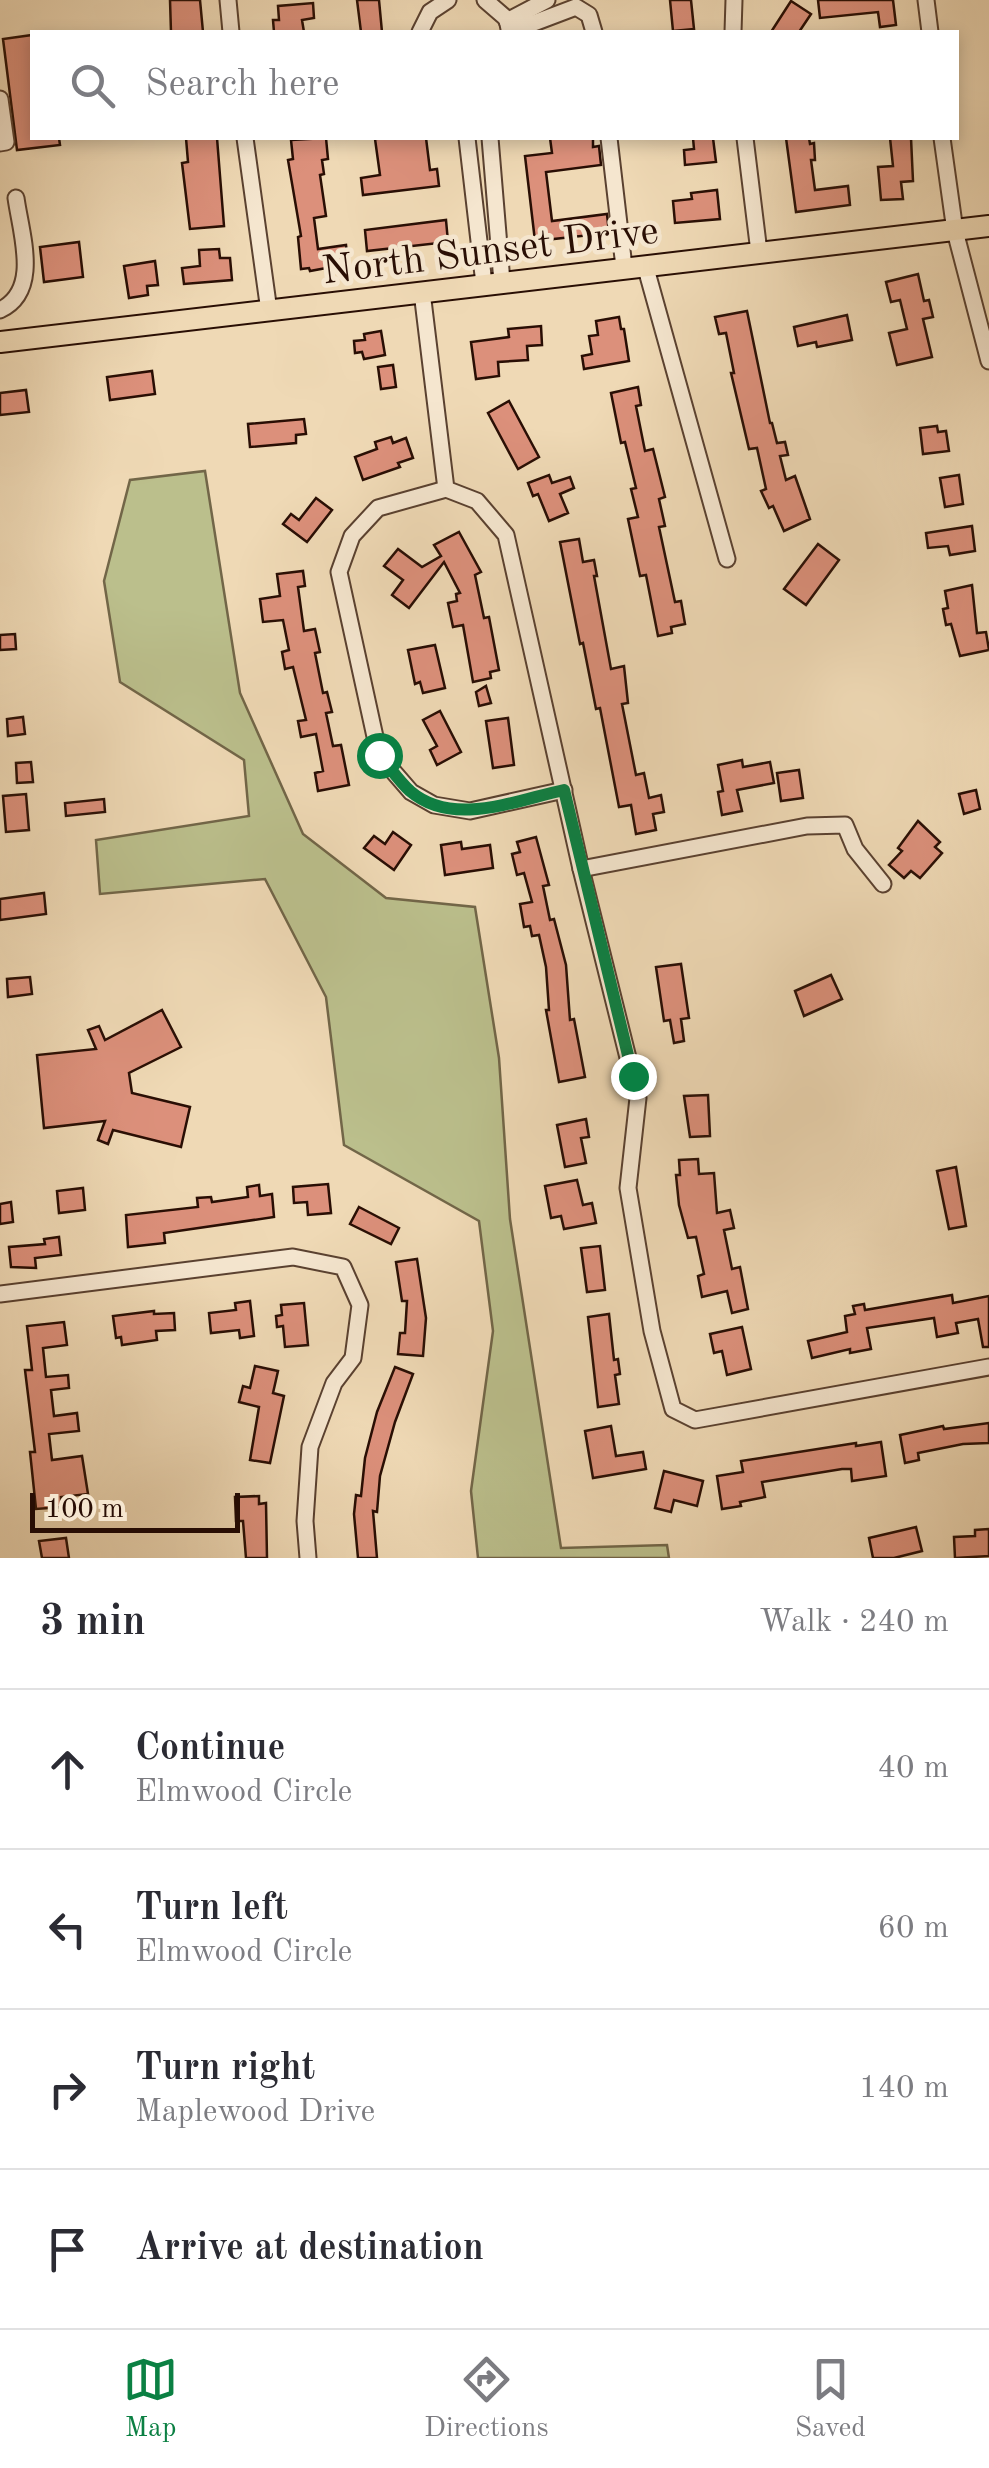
<!DOCTYPE html>
<meta charset="utf-8">
<style>
:root{--surface:#fff;--page:#f7f7f7;--text:#2b2b33;--muted:#7c7c81;--line:#e1e1e2;--accent:#0b8043}
body{margin:0;font-family:"Old Standard TT",serif;background:var(--page);color:var(--text)}
.scale{position:absolute;left:30px;bottom:25px;width:210px;box-sizing:border-box;padding-left:10px;border:5px solid #290e04;border-top:0;font-size:28px;line-height:35px;white-space:nowrap;color:#290e04;-webkit-text-stroke:8px #f5e6cf;paint-order:stroke}
.stop{position:absolute;width:30px;height:30px;margin:-22px;border:8px solid #0b8043;border-radius:50%;background:#fff}
.stop.end{background:#0b8043;border-color:#fff;box-shadow:0 2px 10px #0008}
.list{margin:0;padding:0;list-style:none}
h2{display:flex;justify-content:space-between;align-items:center;height:130px;margin:0;padding:0 40px;font-size:42px}
h2 small{font-size:32px;font-weight:400;color:var(--muted)}
.list li{display:grid;grid-template-columns:65px 1fr auto;gap:30px;align-items:center;box-sizing:border-box;height:160px;padding:0 40px;border-top:2px solid var(--line)}
.list b{display:block;font-size:38px;white-space:nowrap}
.list p{margin:0;font-size:32px;white-space:nowrap;color:var(--muted)}
.list em{font-size:32px;font-style:normal;color:var(--muted)}
.icon{flex:none;width:55px;height:55px;fill:none;stroke:currentColor;stroke-width:2;stroke-linecap:round;stroke-linejoin:round}
.map{position:relative;flex:none;width:989px;height:1558px;overflow:hidden}
.search{position:absolute;background:var(--surface);box-shadow:0 5px 15px #0003;left:30px;right:30px;top:30px;height:110px;display:flex;align-items:center;gap:25px;box-sizing:border-box;padding:0 35px;border-radius:0px;color:var(--muted);font-size:38px}
.sheet{height:770px;background:var(--surface)}
nav{display:flex;justify-content:space-around;align-items:center;box-sizing:border-box;height:140px;border-top:2px solid var(--line);background:var(--surface);font-size:28px;color:var(--muted)}
nav a{display:grid;justify-items:center;gap:5px}
nav .on{color:var(--accent)}
.map>svg:first-child{display:block}
.green{fill:#bbbf8c;stroke:#726648;stroke-width:2.5}
.building{fill:#dc907b;stroke:#290e04;stroke-width:2.5}
.lines{fill:none;stroke-linecap:round;stroke-linejoin:round}
.minor-casing{stroke:#5a4130;stroke-width:19}
.major-casing{stroke:#290e04;stroke-width:24}
.minor{stroke:#f5e6cf;stroke-width:15}
.major{stroke:#efd9b5;stroke-width:20}
.route{stroke:#0b8043;stroke-width:12}
.labels{text-anchor:middle;stroke-width:9;stroke-linejoin:round;paint-order:stroke}
.street-label{font-size:40px;fill:#290e04;stroke:#f5e6cf}
</style>
<div class="map">
<svg width="989" height="1558" viewBox="0 0 989 1558">
<rect width="100%" height="100%" fill="#efd9b5"/>
<filter id="stains"><feTurbulence type="fractalNoise" baseFrequency=".002" numOctaves="4"/><feColorMatrix values="0 0 0 0 .2 0 0 0 0 .09 0 0 0 0 .02 0 0 0 .5 -.17"/></filter>
<radialGradient id="worn" r=".72"><stop offset=".6" stop-color="#630" stop-opacity="0"/><stop offset="1" stop-color="#630" stop-opacity=".3"/></radialGradient>
<!-- green -->
<polygon class="green" points="205,471 240,693 303,834 386,898 475,907 499,1058 510,1219 561,1548 667,1545 669,1558 478,1558 471,1491 493,1331 479,1221 344,1145 326,997 265,879 100,894 96,840 249,816 244,760 120,682 104,581 130,480"/>
<!-- building -->
<g class="building">
<polygon points="170,0 200,0 203,32 171,32"/>
<polygon points="357,0 379,0 382,32 361,32"/>
<polygon points="670,0 691,0 694,29 673,31"/>
<polygon points="818,0 893,0 896,25 880,27 878,12 820,18"/>
<polygon points="791,1 811,14 799,32 771,32"/>
<polygon points="313,3 314,18 302,20 304,32 274,32 273,20 279,20 278,6"/>
<polygon points="32,35 32,138 59,138 60,145 17,150 3,39"/>
<polygon points="186,138 217,138 224,226 190,229 182,163 188,162"/>
<polygon points="326,138 328,159 322,160 324,174 320,175 326,216 314,218 318,249 346,245 348,264 310,271 309,268 301,269 298,237 301,236 288,160 293,159 291,140"/>
<polygon points="388,138 426,138 430,170 437,169 439,186 363,195 361,178 380,175 375,139"/>
<polygon points="550,138 593,138 593,147 599,146 601,165 546,172 552,221 607,214 609,233 535,241 525,156 552,153"/>
<polygon points="693,138 713,138 716,162 685,165 684,150 694,149"/>
<polygon points="786,138 809,138 810,144 814,143 815,160 811,160 815,190 848,186 850,205 796,212"/>
<polygon points="890,138 911,138 913,181 901,182 903,199 881,200 878,167 893,166"/>
<polygon points="717,190 720,219 675,223 673,201 692,199 691,193"/>
<polygon points="446,220 448,242 367,251 365,230"/>
<polygon points="79,242 83,277 44,282 40,247"/>
<polygon points="219,249 220,258 230,258 232,280 184,284 182,268 200,266 199,250"/>
<polygon points="155,261 158,285 147,286 148,295 129,298 124,266"/>
<polygon points="918,274 924,301 929,300 933,317 923,319 932,357 897,365 889,333 907,329 900,300 891,302 886,282"/>
<polygon points="747,311 770,423 772,423 777,443 785,442 788,455 780,456 786,480 795,476 810,519 784,531 773,506 769,508 761,491 766,489 757,448 749,449 731,373 734,373 726,333 719,334 715,317"/>
<polygon points="847,315 852,340 817,347 816,342 798,346 794,327"/>
<polygon points="619,317 621,329 624,329 629,361 584,369 582,356 592,354 589,336 598,335 596,321"/>
<polygon points="541,326 542,345 527,346 528,360 498,362 499,376 476,379 471,342 509,337 508,329"/>
<polygon points="381,331 385,355 364,359 362,352 355,353 354,341 365,340 364,334"/>
<polygon points="393,365 396,387 381,389 378,367"/>
<polygon points="152,371 155,394 110,400 107,377"/>
<polygon points="638,387 641,405 636,406 645,451 653,449 665,497 659,499 665,526 659,527 675,602 681,601 685,624 671,627 672,633 658,636 646,575 640,576 628,519 638,517 631,489 636,488 625,442 621,443 611,393"/>
<polygon points="26,390 29,412 0,415 0,393"/>
<polygon points="509,401 539,457 518,469 488,413"/>
<polygon points="304,419 306,434 296,435 296,443 250,447 248,424"/>
<polygon points="937,426 938,432 946,431 949,451 923,454 920,428"/>
<polygon points="391,437 393,443 406,438 413,458 398,463 400,467 363,480 355,457 377,449 375,442"/>
<polygon points="549,475 552,483 570,477 574,488 560,494 568,513 549,521 538,494 533,496 528,483"/>
<polygon points="959,475 963,504 945,507 940,478"/>
<polygon points="316,498 332,510 307,542 283,524 291,514 299,520"/>
<polygon points="972,526 975,551 950,555 948,546 928,548 926,533"/>
<polygon points="459,532 481,572 475,575 484,618 489,617 499,670 490,672 491,678 473,682 463,625 453,627 448,603 457,601 456,594 460,593 444,562 409,608 392,595 403,580 384,566 398,549 422,567 441,556 434,545"/>
<polygon points="579,539 583,562 594,560 597,576 594,576 611,669 624,666 628,703 622,704 636,775 644,773 649,798 661,795 664,812 653,814 656,830 636,834 631,805 619,807 600,708 596,709 583,643 580,644 560,542"/>
<polygon points="818,544 839,560 806,605 784,589"/>
<polygon points="303,571 305,586 298,587 304,631 315,629 320,652 315,653 323,693 327,692 332,712 326,713 333,746 341,745 349,785 318,791 315,773 323,771 316,734 301,737 298,721 306,720 293,667 285,669 282,652 289,650 283,620 263,622 260,599 280,596 277,574"/>
<polygon points="972,585 977,633 986,632 989,650 960,656 951,624 946,625 943,609 948,608 945,591"/>
<polygon points="15,634 16,649 0,650 0,635"/>
<polygon points="435,645 445,688 423,693 420,682 415,684 408,650"/>
<polygon points="486,686 491,703 479,706 476,692"/>
<polygon points="440,711 461,752 437,765 430,750 437,746 423,720"/>
<polygon points="23,717 25,734 8,736 7,719"/>
<polygon points="508,718 514,765 493,768 486,721"/>
<polygon points="742,760 743,767 770,762 774,783 737,790 742,811 722,815 718,792 723,791 718,765"/>
<polygon points="31,762 33,782 17,783 16,763"/>
<polygon points="799,770 803,798 781,801 777,773"/>
<polygon points="976,790 980,809 964,814 959,794"/>
<polygon points="26,794 29,830 6,832 3,796"/>
<polygon points="104,799 105,812 66,816 65,803"/>
<polygon points="918,821 940,842 935,847 942,853 920,878 911,871 904,878 889,865 902,851 898,848"/>
<polygon points="393,832 411,845 394,870 364,848 374,836 385,844"/>
<polygon points="536,837 549,885 543,886 550,920 554,919 566,965 570,1020 574,1019 585,1077 559,1082 546,1010 549,1010 546,967 539,935 532,936 530,926 524,927 520,904 532,902 524,873 517,875 512,854 520,852 517,842"/>
<polygon points="461,842 462,849 490,845 493,868 445,875 441,845"/>
<polygon points="44,893 46,914 0,920 0,899"/>
<polygon points="681,964 689,1018 681,1019 684,1041 674,1043 670,1020 664,1021 656,967"/>
<polygon points="831,975 842,999 804,1016 795,991"/>
<polygon points="30,977 32,994 8,997 7,979"/>
<polygon points="162,1010 181,1047 129,1073 132,1093 190,1107 181,1147 113,1130 108,1144 98,1140 105,1121 44,1128 37,1055 96,1049 88,1030 99,1026 105,1040"/>
<polygon points="708,1095 710,1136 690,1137 684,1096"/>
<polygon points="586,1119 589,1137 581,1138 586,1163 565,1167 557,1125"/>
<polygon points="698,1159 699,1174 714,1173 717,1213 730,1210 734,1228 724,1230 732,1269 740,1267 748,1309 732,1313 727,1291 702,1297 698,1276 704,1274 696,1237 688,1238 679,1205 676,1175 680,1175 679,1160"/>
<polygon points="956,1167 966,1226 949,1229 937,1171"/>
<polygon points="577,1180 583,1205 592,1203 596,1223 564,1229 561,1216 551,1218 545,1186"/>
<polygon points="328,1184 331,1213 308,1215 307,1202 294,1203 293,1187"/>
<polygon points="259,1185 260,1196 272,1194 274,1217 164,1233 165,1243 128,1247 126,1215 198,1207 197,1198 211,1197 212,1202 248,1197 247,1187"/>
<polygon points="83,1188 85,1210 59,1213 57,1191"/>
<polygon points="11,1202 13,1222 0,1224 0,1204"/>
<polygon points="359,1207 399,1228 391,1244 350,1224"/>
<polygon points="59,1237 61,1255 35,1258 36,1268 11,1267 9,1247 45,1244 44,1239"/>
<polygon points="600,1246 605,1290 587,1292 581,1248"/>
<polygon points="417,1259 426,1318 423,1356 398,1354 400,1333 405,1333 407,1301 402,1301 396,1262"/>
<polygon points="952,1295 953,1303 989,1296 989,1347 983,1347 978,1319 956,1323 958,1333 937,1337 934,1318 867,1328 871,1349 850,1353 850,1349 812,1358 808,1341 847,1332 845,1316 855,1314 853,1306 864,1304 865,1310"/>
<polygon points="250,1301 254,1336 240,1338 239,1330 211,1333 209,1313 236,1310 235,1303"/>
<polygon points="304,1303 308,1345 285,1347 283,1326 277,1327 276,1316 282,1315 281,1305"/>
<polygon points="154,1311 154,1314 174,1313 175,1330 156,1331 157,1340 122,1345 121,1337 116,1338 113,1316"/>
<polygon points="609,1314 614,1360 618,1359 620,1374 615,1375 619,1404 598,1407 588,1317"/>
<polygon points="64,1322 67,1345 43,1348 46,1377 68,1375 69,1388 51,1390 54,1416 77,1413 79,1431 49,1434 52,1460 82,1456 88,1494 61,1497 62,1507 36,1509 30,1452 35,1452 25,1370 32,1370 27,1326"/>
<polygon points="742,1327 751,1369 727,1375 722,1351 714,1353 710,1334"/>
<polygon points="255,1366 278,1371 273,1393 284,1396 270,1463 250,1460 259,1407 239,1402 243,1386 250,1388"/>
<polygon points="395,1367 413,1374 395,1422 380,1476 377,1512 373,1511 377,1558 358,1558 354,1514 356,1495 361,1496 365,1458 377,1412"/>
<polygon points="989,1423 989,1443 963,1444 918,1453 919,1460 905,1463 900,1435 943,1426 944,1429"/>
<polygon points="611,1426 616,1456 643,1452 646,1469 593,1478 585,1431"/>
<polygon points="881,1442 886,1476 852,1481 851,1469 842,1469 762,1482 765,1497 740,1502 741,1506 722,1509 717,1476 743,1472 741,1461 856,1443 856,1446"/>
<polygon points="664,1471 703,1481 697,1506 674,1500 671,1512 655,1508"/>
<polygon points="259,1496 259,1504 266,1503 267,1558 246,1558 243,1521 236,1521 235,1497"/>
<polygon points="916,1527 922,1551 894,1558 873,1558 869,1538"/>
<polygon points="989,1529 989,1556 955,1558 954,1537 975,1536 975,1530"/>
<polygon points="66,1538 69,1558 42,1558 39,1541"/>
</g>
<g class="lines">
<defs>
<g id="minor">
<polyline points="228,0 231,32"/>
<polyline points="485,0 507,19 509,29"/>
<polyline points="926,0 930,32"/>
<polyline points="507,21 547,0"/>
<polyline points="420,32 430,12 448,0"/>
<polyline points="510,32 576,7 589,15 594,32"/>
<polyline points="733,32 734,0"/>
<polyline points="0,99 6,142 0,143"/>
<polyline points="245,138 269,311"/>
<polyline points="467,138 484,284"/>
<polyline points="490,138 502,282"/>
<polyline points="609,138 624,267"/>
<polyline points="745,138 759,252"/>
<polyline points="942,138 955,231 989,361"/>
<polyline points="645,265 727,559"/>
<polyline points="422,292 446,489 477,501 506,535 581,869 638,1098 628,1188 652,1331 673,1409 695,1420 989,1367"/>
<path d="M0 310C41 291 21 234 16 198"/>
<polyline points="446,489 378,508 352,536 339,572 379,755 411,792 434,805 470,811 564,790"/>
<polyline points="581,869 807,826 845,825 855,849 883,884"/>
<polyline points="0,1294 293,1257 343,1267 360,1305 353,1358 334,1383 310,1447 305,1521 308,1558"/>
</g>
<polyline id="major" points="0,342 989,226"/>
</defs>
<!-- minor casing -->
<use href="#minor" class="minor-casing"/>
<!-- major casing -->
<use href="#major" class="major-casing"/>
<!-- minor -->
<use href="#minor" class="minor"/>
<!-- major -->
<use href="#major" class="major"/>
</g>
<g class="lines">
<!-- route -->
<path class="route" d="M379 755C389 766 399 781 410 791 453 828 516 800 564 790L633 1076"/>
</g>
<g class="labels">
<!-- street labels -->
<g class="street-label">
<text transform="translate(490 249) rotate(-7)" y="14">North Sunset Drive</text>
</g>
</g>
<rect width="100%" height="100%" filter="url(#stains)"/>
<rect width="100%" height="100%" fill="url(#worn)"/>
</svg>
<div class="scale">100 m</div>
<div class="stop" style="left:379px;top:755px"></div>
<div class="stop end" style="left:633px;top:1076px"></div>
<div class="search"><svg class="icon" aria-label="search" viewBox="0 0 24 24"><circle cx="10" cy="10" r="6"/><path d="M15 15l6 6"/></svg>Search here</div>
</div>
<section class="sheet">
<h2>3 min<small>Walk · 240 m</small></h2>
<ul class="list">
<li><svg class="icon" aria-label="ahead" viewBox="0 0 24 24"><path d="M12 20V5M6 11l6-6 6 6"/></svg><div><b>Continue</b><p>Elmwood Circle</p></div><em>40 m</em></li>
<li><svg class="icon" aria-label="left" viewBox="0 0 24 24"><path d="M17 20v-9H6M10 6l-5 5 5 5"/></svg><div><b>Turn left</b><p>Elmwood Circle</p></div><em>60 m</em></li>
<li><svg class="icon" aria-label="right" viewBox="0 0 24 24"><path d="M7 20v-9h11M14 6l5 5-5 5"/></svg><div><b>Turn right</b><p>Maplewood Drive</p></div><em>140 m</em></li>
<li><svg class="icon" aria-label="arrive" viewBox="0 0 24 24"><path d="M6 21V4h12l-3 4 3 4H6"/></svg><div><b>Arrive at destination</b></div></li>
</ul>
</section>
<nav>
<a class="on"><svg class="icon" aria-label="map" viewBox="0 0 24 24"><path d="M3 6l6-2 6 2 6-2v14l-6 2-6-2-6 2zM9 4v14M15 6v14"/></svg>Map</a>
<a><svg class="icon" aria-label="directions" viewBox="0 0 24 24"><path d="M12 3l9 9-9 9-9-9zM9 14v-3h6M13 9l2 2-2 2"/></svg>Directions</a>
<a><svg class="icon" aria-label="saved" viewBox="0 0 24 24"><path d="M7 4h10v16l-5-4-5 4z"/></svg>Saved</a>
</nav>
